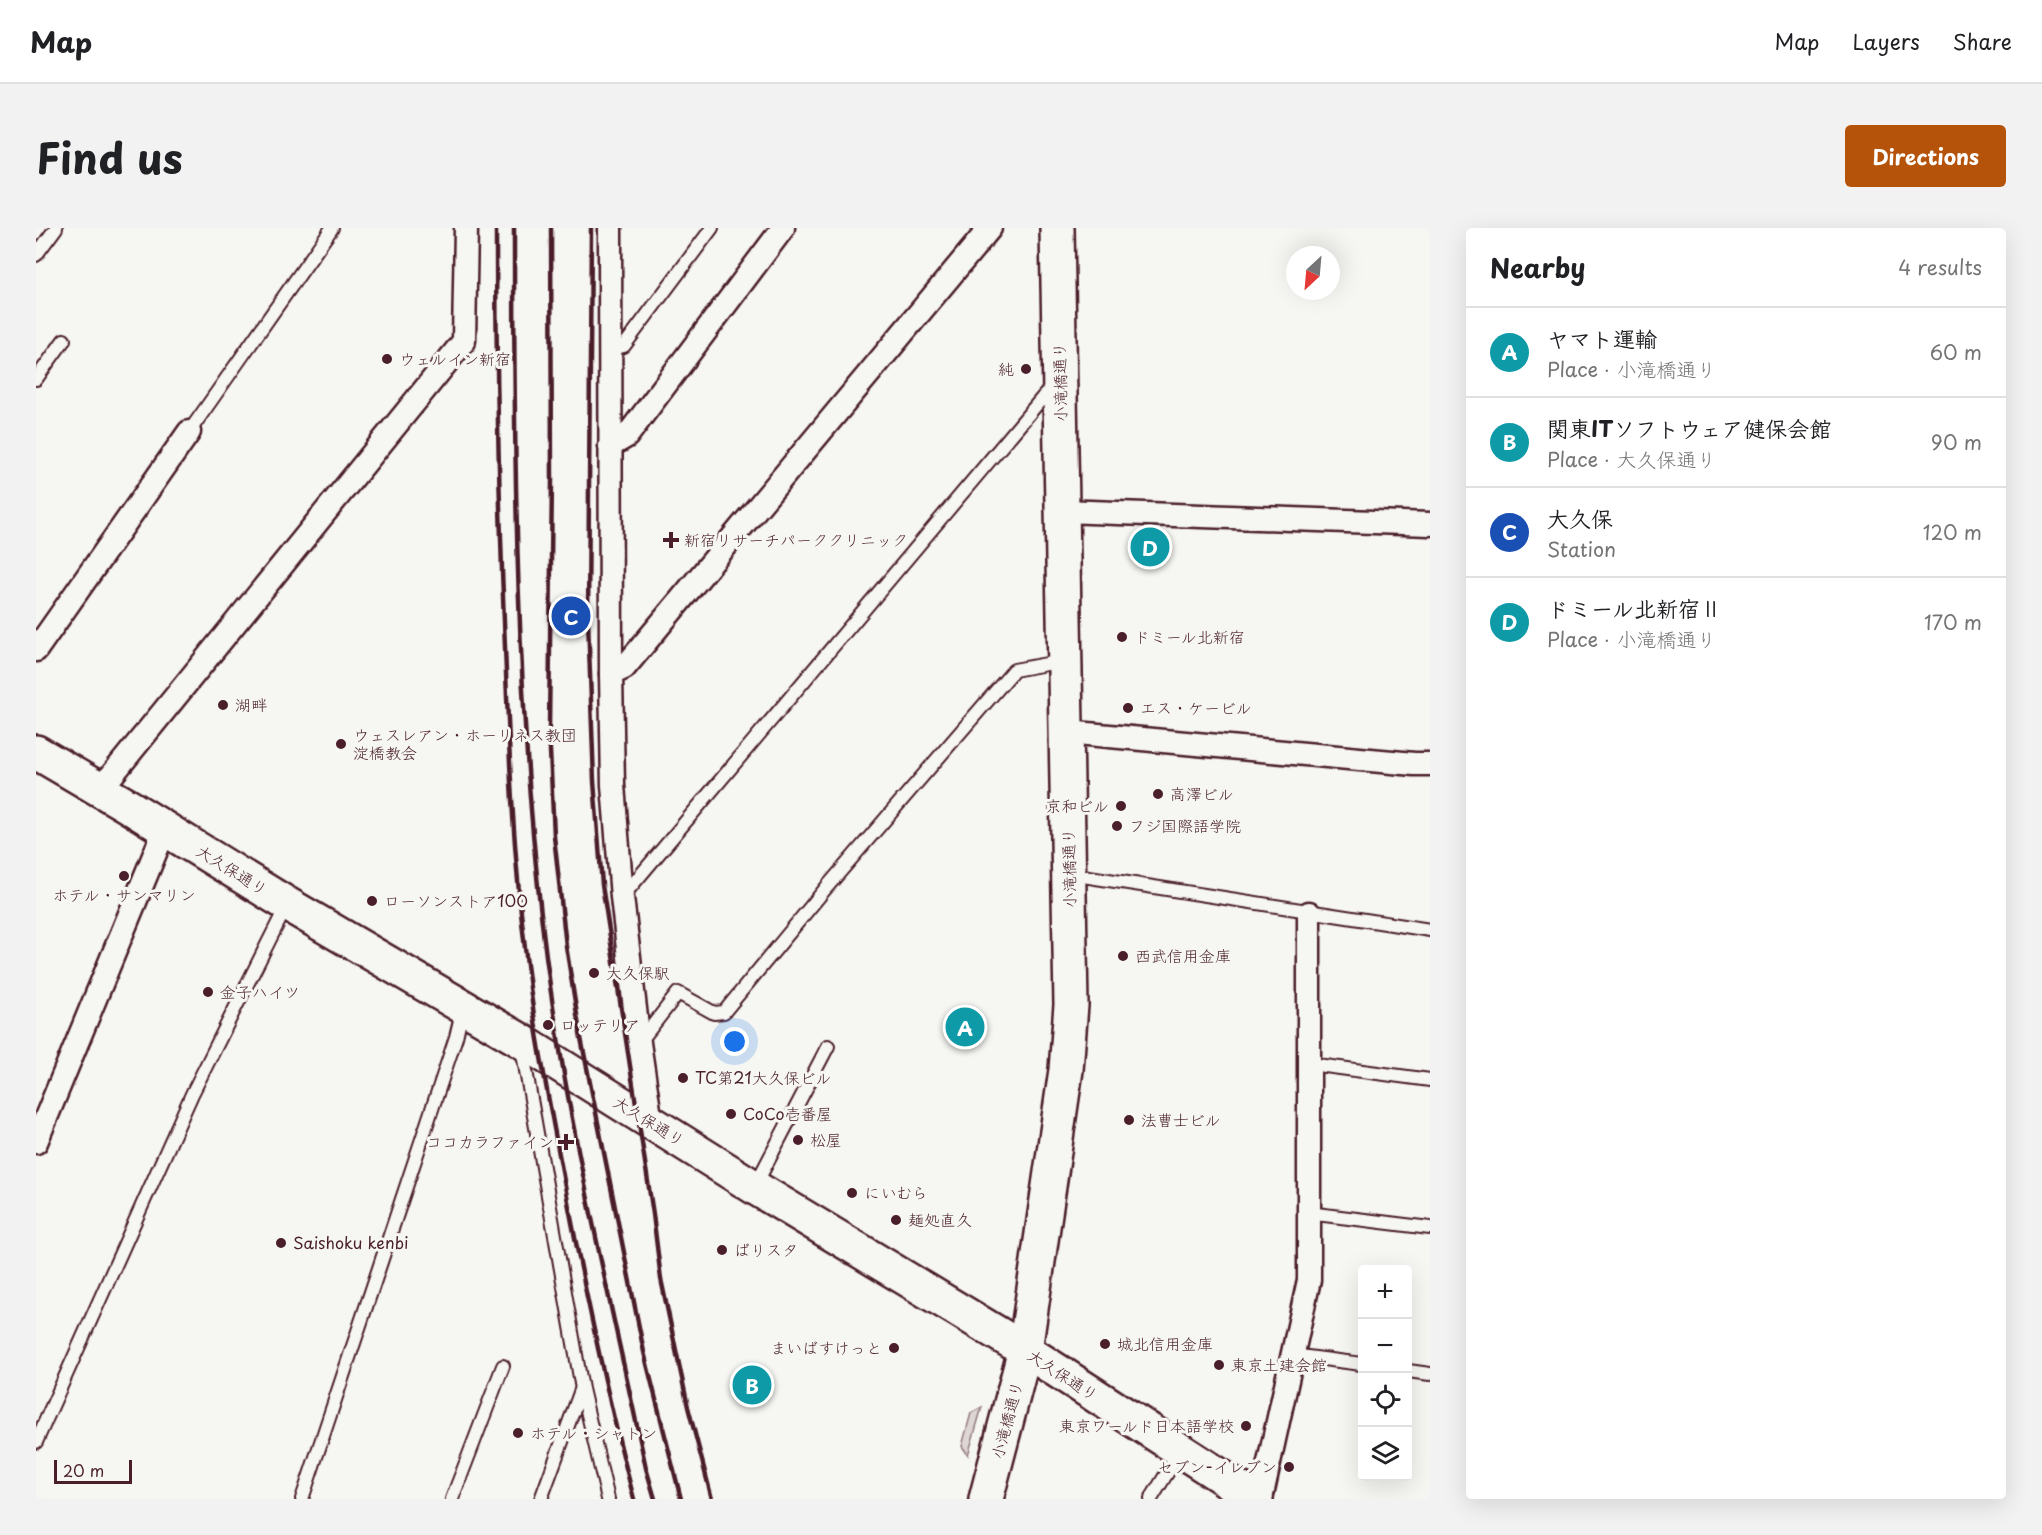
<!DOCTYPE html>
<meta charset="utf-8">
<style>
:root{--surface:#fff;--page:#f2f2f2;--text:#202124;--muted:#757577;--line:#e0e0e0;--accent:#b45309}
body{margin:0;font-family:"Playpen Sans","Klee One",sans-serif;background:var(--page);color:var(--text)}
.controls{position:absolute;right:18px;bottom:18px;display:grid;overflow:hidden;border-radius:6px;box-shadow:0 6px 24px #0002}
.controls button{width:54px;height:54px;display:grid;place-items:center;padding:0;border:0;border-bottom:2px solid var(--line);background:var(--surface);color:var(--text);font:30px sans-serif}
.compass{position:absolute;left:1250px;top:18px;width:54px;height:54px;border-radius:50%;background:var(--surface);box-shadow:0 6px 24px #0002;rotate:206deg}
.scale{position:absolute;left:18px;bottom:15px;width:78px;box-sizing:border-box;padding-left:6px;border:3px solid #4a1f2b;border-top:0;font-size:16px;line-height:21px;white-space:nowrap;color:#4a1f2b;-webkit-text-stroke:4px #f6f6f2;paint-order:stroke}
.you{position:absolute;left:699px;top:814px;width:21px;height:21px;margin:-15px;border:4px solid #fff;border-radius:50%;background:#1a73e8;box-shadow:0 0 0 9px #1a73e833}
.badge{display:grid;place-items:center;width:39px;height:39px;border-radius:50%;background:var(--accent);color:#fff;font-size:20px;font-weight:700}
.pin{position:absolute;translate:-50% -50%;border:3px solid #fff;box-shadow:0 2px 6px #0006}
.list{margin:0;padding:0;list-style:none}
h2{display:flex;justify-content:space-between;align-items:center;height:78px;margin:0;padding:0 24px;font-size:26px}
h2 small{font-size:20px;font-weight:400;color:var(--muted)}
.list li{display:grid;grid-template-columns:39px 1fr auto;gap:18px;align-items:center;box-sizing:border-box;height:90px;padding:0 24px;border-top:2px solid var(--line)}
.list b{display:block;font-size:22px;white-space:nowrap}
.list p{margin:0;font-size:20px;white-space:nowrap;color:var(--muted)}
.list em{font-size:20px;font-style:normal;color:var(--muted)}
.icon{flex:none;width:33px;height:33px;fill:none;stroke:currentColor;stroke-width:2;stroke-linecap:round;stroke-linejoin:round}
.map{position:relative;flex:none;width:1394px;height:1271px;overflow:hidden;border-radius:6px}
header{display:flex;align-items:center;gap:36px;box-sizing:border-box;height:84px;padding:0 30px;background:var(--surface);border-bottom:2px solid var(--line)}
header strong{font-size:28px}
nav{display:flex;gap:33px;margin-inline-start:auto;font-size:21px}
.intro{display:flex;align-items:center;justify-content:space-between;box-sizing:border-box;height:144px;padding:0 36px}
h1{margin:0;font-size:42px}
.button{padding:15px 27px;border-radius:6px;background:var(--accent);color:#fff;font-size:21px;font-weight:700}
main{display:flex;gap:36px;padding:0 36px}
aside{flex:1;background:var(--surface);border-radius:6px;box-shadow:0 6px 24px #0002}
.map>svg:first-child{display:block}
.grass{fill:url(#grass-tufts);stroke:#947a80;stroke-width:1.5}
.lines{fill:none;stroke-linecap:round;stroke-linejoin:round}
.lane-casing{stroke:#4a1f2b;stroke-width:16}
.street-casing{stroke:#4a1f2b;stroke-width:27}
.secondary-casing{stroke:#4a1f2b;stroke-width:38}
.lane{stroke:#f6f6f2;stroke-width:12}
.street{stroke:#f6f6f2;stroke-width:22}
.secondary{stroke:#f6f6f2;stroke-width:33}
.rail{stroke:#4a1f2b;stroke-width:4.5}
.poi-dot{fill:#4a1f2b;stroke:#f6f6f2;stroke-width:2}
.labels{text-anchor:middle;stroke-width:6;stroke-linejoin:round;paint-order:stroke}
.poi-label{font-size:16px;fill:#4a1f2b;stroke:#f6f6f2;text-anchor:start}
.street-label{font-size:16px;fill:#4a1f2b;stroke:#f6f6f2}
</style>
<header>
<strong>Map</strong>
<nav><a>Map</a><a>Layers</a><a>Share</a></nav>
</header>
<div class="intro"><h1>Find us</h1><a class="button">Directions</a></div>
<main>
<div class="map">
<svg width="1394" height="1271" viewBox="0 0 1394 1271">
<defs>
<pattern id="grass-tufts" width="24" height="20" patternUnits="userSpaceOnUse" patternTransform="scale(1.5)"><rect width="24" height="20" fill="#ddd6d5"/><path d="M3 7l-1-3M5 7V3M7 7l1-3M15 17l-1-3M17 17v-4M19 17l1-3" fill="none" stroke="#bfb7b7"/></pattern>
</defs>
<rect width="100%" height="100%" fill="#f6f6f2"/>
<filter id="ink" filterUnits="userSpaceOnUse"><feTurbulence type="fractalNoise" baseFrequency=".0167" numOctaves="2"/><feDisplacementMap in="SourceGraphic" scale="12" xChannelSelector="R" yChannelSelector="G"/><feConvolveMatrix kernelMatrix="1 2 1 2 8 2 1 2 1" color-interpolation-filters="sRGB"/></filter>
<g filter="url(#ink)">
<!-- grass -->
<polygon class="grass" points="946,1179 932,1227 926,1218 935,1185"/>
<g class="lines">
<defs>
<g id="lane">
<polyline points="0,27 20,0"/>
<polyline points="575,121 588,118 676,0"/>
<polyline points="0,151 28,112"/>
<polyline points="153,204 296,0"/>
<polyline points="1034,646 1394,702"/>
<polyline points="587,668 1018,156"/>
<polyline points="603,815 642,765 678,785 688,784 790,660 978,442 1027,433"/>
<polyline points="486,820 546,1161 572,1271"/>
<polyline points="1274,836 1394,852"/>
<polyline points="719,958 792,818"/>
<polyline points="1272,985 1394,1000"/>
<polyline points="1256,1127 1326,1136"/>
<polyline points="1372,1143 1394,1146"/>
<polyline points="0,1214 156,866 251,677"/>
<polyline points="266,1271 420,809 427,780"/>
<polyline points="416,1271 467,1138"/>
<polyline points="505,1271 545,1162"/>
<polyline points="1115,1271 1144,1224"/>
</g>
<g id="street">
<polyline points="574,0 575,446 577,557 586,669 603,815 615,895"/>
<polyline points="574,218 591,208 747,0"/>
<polyline points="1026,283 1394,296"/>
<polyline points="0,422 153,204"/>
<polyline points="575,446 588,440 954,0"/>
<polyline points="1030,504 1378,536 1394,536"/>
<polyline points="62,560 76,547 428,113 430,0"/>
<polyline points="0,914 129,601"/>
<polyline points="1225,1271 1273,1052 1273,685"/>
</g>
<g id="secondary">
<polyline points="0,524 92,578 251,676 484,812 718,959 989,1122 1220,1271"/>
<polyline points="950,1271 989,1122 1030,842 1035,777 1021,0"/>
</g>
</defs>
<!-- lane casing -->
<use href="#lane" class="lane-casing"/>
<!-- street casing -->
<use href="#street" class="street-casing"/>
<!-- secondary casing -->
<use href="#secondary" class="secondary-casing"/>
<!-- lane -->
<use href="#lane" class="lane"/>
<!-- street -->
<use href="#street" class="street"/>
<!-- secondary -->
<use href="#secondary" class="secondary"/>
<!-- rail -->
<g class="rail">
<path d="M460 0C460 140 463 279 469 419 473 522 477 625 490 728 498 798 512 868 525 937 546 1049 569 1161 598 1271"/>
<path d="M478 0C478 240 480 490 510 728 532 900 574 1070 610 1240L619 1271"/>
<polyline points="515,0 516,251 513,501 518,608 530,718 544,805 608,1124 645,1271"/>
<polyline points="555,0 552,392 558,553 566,657 617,986 625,1051 652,1179 676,1271"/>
</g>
</g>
</g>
<!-- markers -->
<g class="poi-dot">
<circle cx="351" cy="131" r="6"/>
<circle cx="990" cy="141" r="6"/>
<path d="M632 303h6v6h6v6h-6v6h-6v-6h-6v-6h6z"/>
<circle cx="1086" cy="409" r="6"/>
<circle cx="187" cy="477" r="6"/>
<circle cx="1092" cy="480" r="6"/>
<circle cx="305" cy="516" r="6"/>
<circle cx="1122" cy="566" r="6"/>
<circle cx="1085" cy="578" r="6"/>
<circle cx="1081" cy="598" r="6"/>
<circle cx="88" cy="648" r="6"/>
<circle cx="336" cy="673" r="6"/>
<circle cx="1087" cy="728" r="6"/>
<circle cx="558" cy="745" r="6"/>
<circle cx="172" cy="764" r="6"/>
<circle cx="512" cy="797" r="6"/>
<circle cx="647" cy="850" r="6"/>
<circle cx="695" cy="886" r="6"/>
<circle cx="1093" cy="892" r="6"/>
<circle cx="762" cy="912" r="6"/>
<path d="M527 905h6v6h6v6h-6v6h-6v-6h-6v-6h6z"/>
<circle cx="816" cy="965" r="6"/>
<circle cx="860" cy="992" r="6"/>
<circle cx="245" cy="1015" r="6"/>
<circle cx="686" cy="1022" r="6"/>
<circle cx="1069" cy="1116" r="6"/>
<circle cx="858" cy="1120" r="6"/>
<circle cx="1183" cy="1137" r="6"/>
<circle cx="1210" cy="1198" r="6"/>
<circle cx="482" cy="1205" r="6"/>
<circle cx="1253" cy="1239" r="6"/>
</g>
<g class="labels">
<!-- poi labels -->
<g class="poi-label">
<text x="363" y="137">ウェルイン新宿</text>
<text x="978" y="147" text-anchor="end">純</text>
<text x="648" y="318">新宿リサーチパーククリニック</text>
<text x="1098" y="415">ドミール北新宿</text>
<text x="199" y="483">湖畔</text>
<text x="1104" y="486">エス・ケービル</text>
<text x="317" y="513">ウェスレアン・ホーリネス教団<tspan x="317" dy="18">淀橋教会</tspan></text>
<text x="1134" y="572">高澤ビル</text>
<text x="1073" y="584" text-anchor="end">京和ビル</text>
<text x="1093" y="604">フジ国際語学院</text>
<text x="88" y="673" text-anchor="middle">ホテル・サンマリン</text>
<text x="348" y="679">ローソンストア100</text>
<text x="1099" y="734">西武信用金庫</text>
<text x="570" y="751">大久保駅</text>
<text x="184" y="770">金子ハイツ</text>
<text x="524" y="803">ロッテリア</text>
<text x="659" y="856">TC第21大久保ビル</text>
<text x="707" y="892">CoCo壱番屋</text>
<text x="1105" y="898">法曹士ビル</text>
<text x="774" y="918">松屋</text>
<text x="518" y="920" text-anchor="end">ココカラファイン</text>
<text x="828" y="971">にいむら</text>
<text x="872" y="998">麺処直久</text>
<text x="257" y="1021">Saishoku kenbi</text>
<text x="698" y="1028">ばりスタ</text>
<text x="1081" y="1122">城北信用金庫</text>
<text x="846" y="1126" text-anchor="end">まいばすけっと</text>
<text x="1195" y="1143">東京土建会館</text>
<text x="1198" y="1204" text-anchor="end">東京ワールド日本語学校</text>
<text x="494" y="1211">ホテル・シャトン</text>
<text x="1241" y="1245" text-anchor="end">セブン-イレブン</text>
</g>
<!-- street labels -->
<g class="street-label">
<text transform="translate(1024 154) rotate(-91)" y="6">小滝橋通り</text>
<text transform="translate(1033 640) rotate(-91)" y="6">小滝橋通り</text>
<text transform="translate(196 642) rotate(32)" y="6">大久保通り</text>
<text transform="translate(613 893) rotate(32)" y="6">大久保通り</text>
<text transform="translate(1027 1147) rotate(33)" y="6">大久保通り</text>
<text transform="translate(971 1192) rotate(-75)" y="6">小滝橋通り</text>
</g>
</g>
</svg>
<div class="controls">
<button>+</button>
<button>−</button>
<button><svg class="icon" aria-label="locate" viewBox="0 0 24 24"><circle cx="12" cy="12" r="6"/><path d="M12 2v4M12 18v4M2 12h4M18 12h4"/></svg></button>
<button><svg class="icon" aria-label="layers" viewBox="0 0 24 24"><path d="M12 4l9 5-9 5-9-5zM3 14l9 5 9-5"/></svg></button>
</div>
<svg class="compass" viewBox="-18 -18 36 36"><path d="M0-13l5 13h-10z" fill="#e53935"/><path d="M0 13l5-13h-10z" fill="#757577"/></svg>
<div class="scale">20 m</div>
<div class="you"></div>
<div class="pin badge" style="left:929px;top:799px;background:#0f9aa8">A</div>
<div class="pin badge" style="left:716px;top:1157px;background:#0f9aa8">B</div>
<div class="pin badge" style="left:535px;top:388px;background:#1a4fb4">C</div>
<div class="pin badge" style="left:1114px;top:319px;background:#0f9aa8">D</div>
</div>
<aside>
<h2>Nearby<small>4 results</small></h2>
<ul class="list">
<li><span class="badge" style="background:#0f9aa8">A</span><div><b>ヤマト運輸</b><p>Place · 小滝橋通り</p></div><em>60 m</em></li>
<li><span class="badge" style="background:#0f9aa8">B</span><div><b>関東ITソフトウェア健保会館</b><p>Place · 大久保通り</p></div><em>90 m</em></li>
<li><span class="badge" style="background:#1a4fb4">C</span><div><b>大久保</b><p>Station</p></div><em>120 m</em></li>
<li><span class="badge" style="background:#0f9aa8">D</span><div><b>ドミール北新宿Ⅱ</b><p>Place · 小滝橋通り</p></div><em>170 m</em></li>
</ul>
</aside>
</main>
